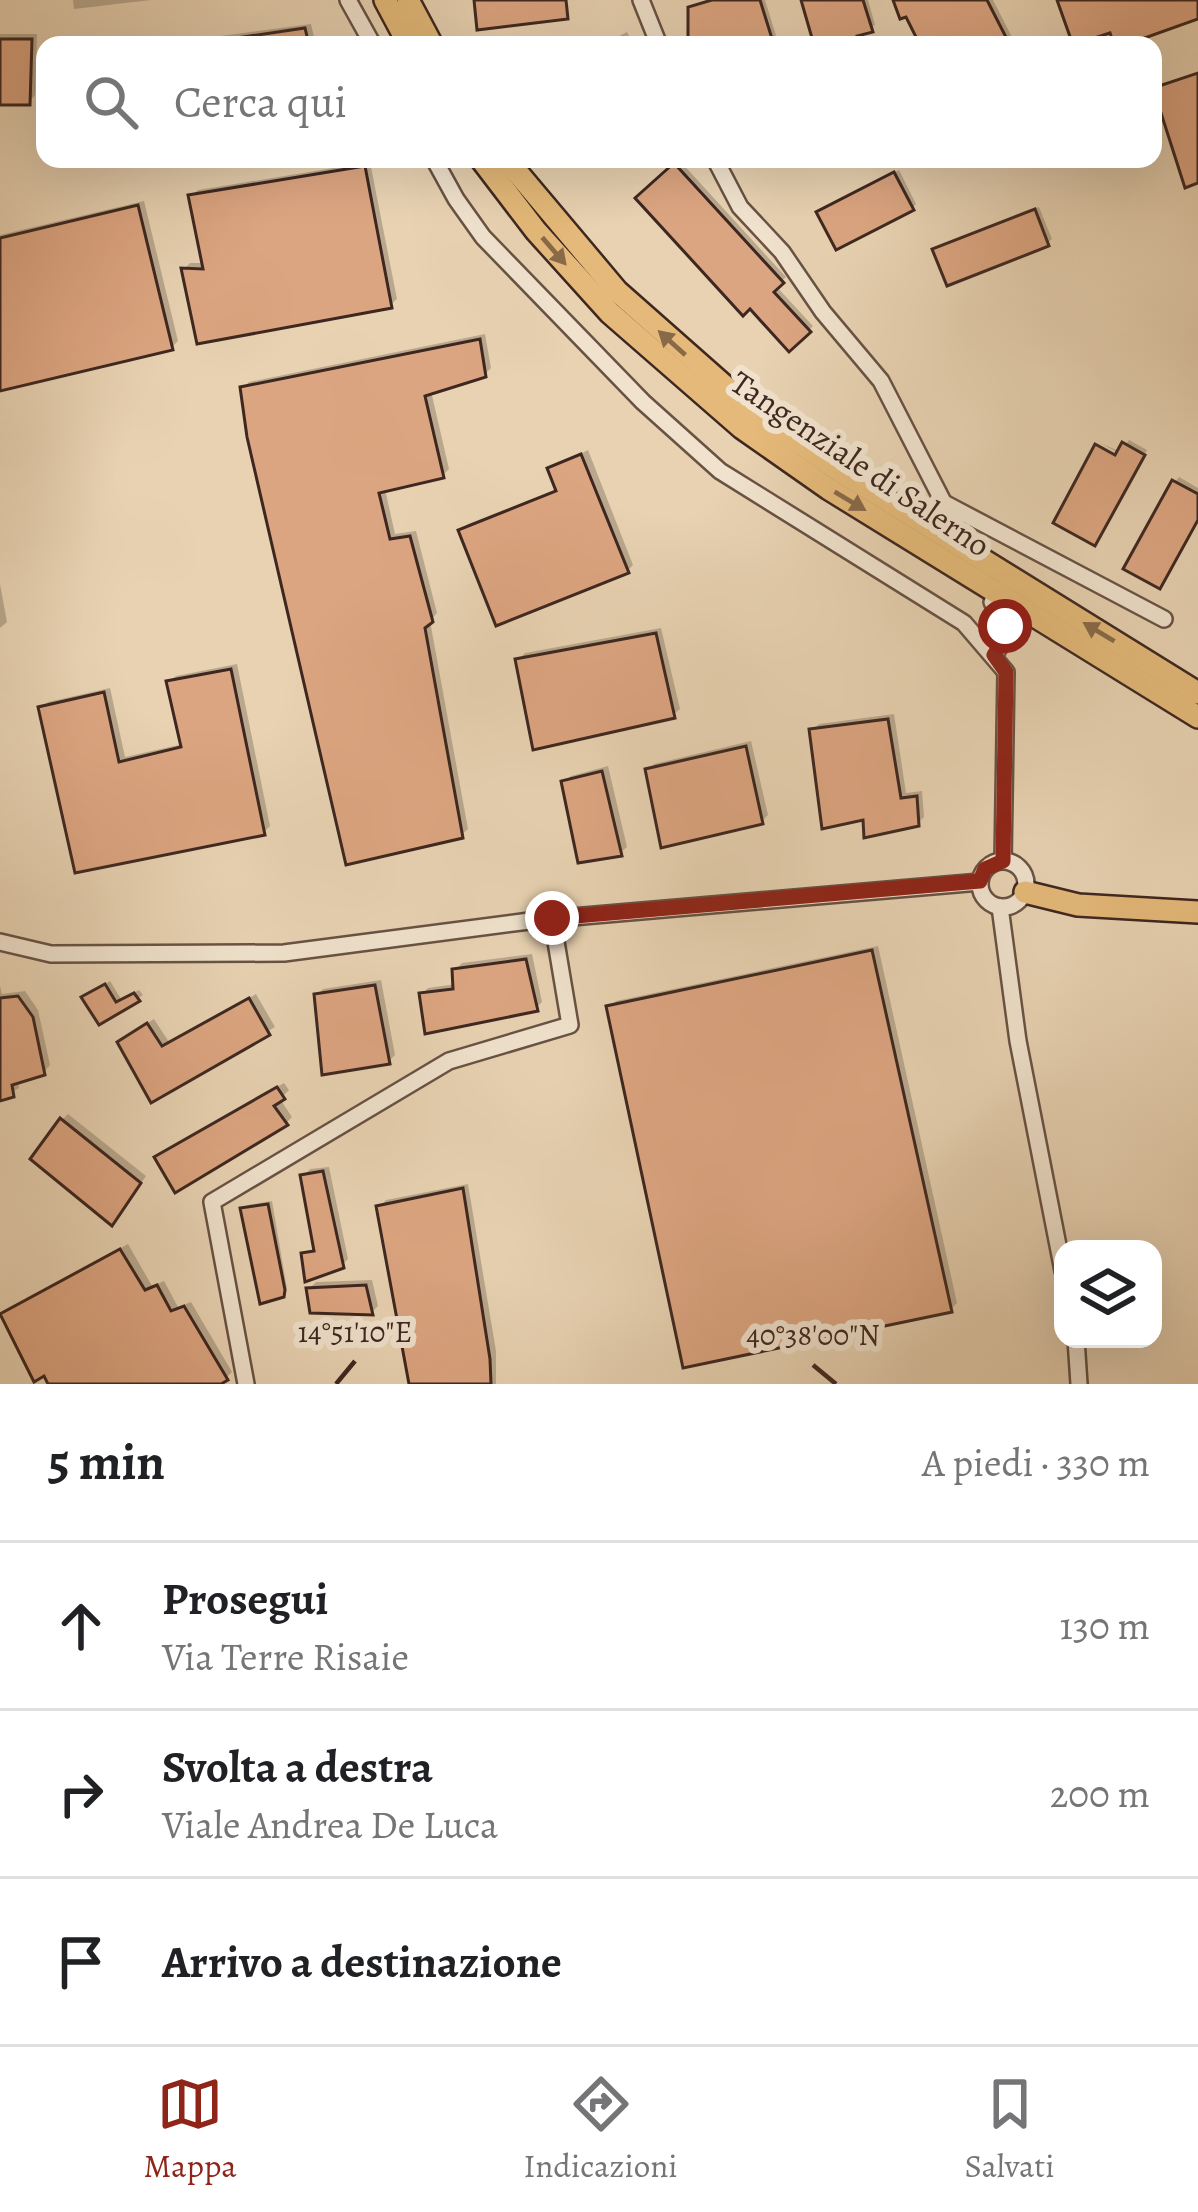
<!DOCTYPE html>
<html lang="it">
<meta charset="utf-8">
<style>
:root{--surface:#fff;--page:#f6f6f6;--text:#202124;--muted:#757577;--line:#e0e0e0;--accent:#8f2418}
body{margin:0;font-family:Alegreya,serif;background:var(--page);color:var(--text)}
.controls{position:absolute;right:36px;bottom:36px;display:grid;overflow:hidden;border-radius:24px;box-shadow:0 12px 48px #0002}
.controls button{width:108px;height:108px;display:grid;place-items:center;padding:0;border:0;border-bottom:3px solid var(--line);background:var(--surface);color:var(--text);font:60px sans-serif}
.stop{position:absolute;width:36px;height:36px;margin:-27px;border:9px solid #8f2418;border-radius:50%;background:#fff}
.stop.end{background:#8f2418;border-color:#fff;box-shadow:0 3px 12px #0008}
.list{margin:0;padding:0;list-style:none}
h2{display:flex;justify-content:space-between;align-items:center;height:156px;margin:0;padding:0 48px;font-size:51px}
h2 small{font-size:39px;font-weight:400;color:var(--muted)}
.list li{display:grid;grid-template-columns:78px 1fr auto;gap:36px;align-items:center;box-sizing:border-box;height:168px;padding:0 48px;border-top:3px solid var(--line)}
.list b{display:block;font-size:45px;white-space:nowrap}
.list p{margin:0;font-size:39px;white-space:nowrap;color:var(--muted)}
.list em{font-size:39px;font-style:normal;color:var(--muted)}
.icon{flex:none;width:66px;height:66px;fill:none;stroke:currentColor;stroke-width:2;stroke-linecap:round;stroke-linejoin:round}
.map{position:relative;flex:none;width:1198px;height:1384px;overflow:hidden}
.search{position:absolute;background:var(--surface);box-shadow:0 12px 48px #0002;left:36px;right:36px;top:36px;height:132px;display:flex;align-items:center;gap:30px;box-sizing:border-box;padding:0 42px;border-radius:24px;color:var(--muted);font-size:45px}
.sheet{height:660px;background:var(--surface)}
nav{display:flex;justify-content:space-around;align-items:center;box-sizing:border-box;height:168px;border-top:3px solid var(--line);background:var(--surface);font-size:33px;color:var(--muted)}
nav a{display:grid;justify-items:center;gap:6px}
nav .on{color:var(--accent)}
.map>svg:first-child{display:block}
.shadow{fill:#0003}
.building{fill:#dca581;stroke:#3d2720;stroke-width:3}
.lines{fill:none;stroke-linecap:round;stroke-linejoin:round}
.minor-casing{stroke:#685244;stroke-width:20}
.highway-casing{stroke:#3d2720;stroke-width:26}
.minor{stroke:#f0e2cd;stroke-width:15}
.highway{stroke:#e4b979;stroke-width:21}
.oneway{fill:#886948}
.route{stroke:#8f2418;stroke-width:15}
.ticks{fill:none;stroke:#3d2720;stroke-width:4.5}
.labels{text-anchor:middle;stroke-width:12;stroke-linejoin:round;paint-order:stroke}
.street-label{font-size:33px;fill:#3d2720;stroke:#f0e2cd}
.ticks-label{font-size:30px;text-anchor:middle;fill:#3d2720;stroke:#f0e2cd;stroke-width:12;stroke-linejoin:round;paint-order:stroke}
</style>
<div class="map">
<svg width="1198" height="1384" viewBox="0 0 1198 1384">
<rect width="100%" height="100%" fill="#e8d2b2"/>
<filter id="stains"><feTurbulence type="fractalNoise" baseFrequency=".00167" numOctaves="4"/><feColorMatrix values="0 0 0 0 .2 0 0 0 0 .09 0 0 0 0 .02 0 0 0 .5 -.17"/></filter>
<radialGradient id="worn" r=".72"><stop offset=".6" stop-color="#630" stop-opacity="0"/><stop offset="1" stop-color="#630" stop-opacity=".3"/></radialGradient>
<!-- shadow -->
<g class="shadow">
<polygon points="73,0 151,0 74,9"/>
<polygon points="708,0 765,0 779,45 702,45 691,8"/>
<polygon points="804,0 868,0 875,25 860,32 864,45 818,45"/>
<polygon points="897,0 993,0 1016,45 923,45"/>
<polygon points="311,24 316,45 186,45 191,40"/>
<polygon points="627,32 634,45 602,45"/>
<polygon points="0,34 37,34 35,95 29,102 0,102"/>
<polygon points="101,159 146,159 102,167"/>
<polygon points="680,161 786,277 776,286 813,326 790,348 640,198"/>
<polygon points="370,162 397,299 390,305 184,269 190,263 205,263 191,196 198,190"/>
<polygon points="899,170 916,204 912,208 824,209"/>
<polygon points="144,201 178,341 172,347 0,388 0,235"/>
<polygon points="1039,207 1052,239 1047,243 940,246"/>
<polygon points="485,334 491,368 485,374 431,391 449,469 443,475 385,489 395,534 416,531 437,613 430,621 468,829 461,835 243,388 249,382"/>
<polygon points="1129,440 1147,450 1099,538 1130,459 1100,443 1121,452"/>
<polygon points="588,450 633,565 627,571 461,531 468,524 558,489 550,469"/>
<polygon points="1179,477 1198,488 1198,519 1175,482"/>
<polygon points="0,584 7,622 0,628"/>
<polygon points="661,628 680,709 673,715 518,660 525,653"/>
<polygon points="237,664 270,826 264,832 78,869 41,708 48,702 110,688 125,757 183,744 169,682 176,676"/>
<polygon points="894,714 906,793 922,791 924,817 918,823 866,816 813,730 819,724"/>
<polygon points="751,741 768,815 761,822 648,770 654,764"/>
<polygon points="608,766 627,847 620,853 564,782 571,776"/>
<polygon points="878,946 957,1303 951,1309 610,1007 616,1001"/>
<polygon points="532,954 542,1002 536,1008 422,994 428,988 456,984 455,970 462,963"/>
<polygon points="381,980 395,1055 389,1061 317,995 323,989"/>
<polygon points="110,981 121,999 139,990 143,995 100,1021 90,993"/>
<polygon points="0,986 2,994 25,991 38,1010 50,1065 44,1072 18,1080 19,1088 0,1098"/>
<polygon points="256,994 275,1027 153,1099 127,1036 154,1019 169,1042"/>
<polygon points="284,1083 289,1090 280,1099 292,1117 286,1123 158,1157"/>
<polygon points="68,1114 146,1176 118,1215 62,1120"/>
<polygon points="329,1167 348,1259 342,1265 304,1254 317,1247 304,1176 310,1169"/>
<polygon points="468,1184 496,1351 496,1384 412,1384 380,1207 386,1200"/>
<polygon points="272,1201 287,1289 283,1294 243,1209 248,1205"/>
<polygon points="128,1244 152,1286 164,1281 178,1307 191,1302 232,1372 226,1378 215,1384 193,1384 189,1379 181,1384 51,1384 2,1316"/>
<polygon points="372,1280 378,1306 372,1312 309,1289 316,1282"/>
</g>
<!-- building -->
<g class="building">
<polygon points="474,0 566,0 568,19 477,30"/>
<polygon points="712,0 760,0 774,45 699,45 697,41 688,44 688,7"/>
<polygon points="801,0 863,0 873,32 857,36 859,45 814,45"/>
<polygon points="893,0 987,0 1010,45 920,45 906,17 900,19"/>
<polygon points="1057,0 1198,0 1198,19 1125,45 1114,45 1110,33 1073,45"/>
<polygon points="305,28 309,45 237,45 236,38"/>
<polygon points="0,39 32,39 30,105 0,105"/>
<polygon points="1198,73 1198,183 1185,188 1153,88"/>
<polygon points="674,163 784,283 774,292 811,332 789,352 750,309 743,316 635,198"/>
<polygon points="365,166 392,308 197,344 181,268 203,269 188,195"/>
<polygon points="894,172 914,210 836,250 816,212"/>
<polygon points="138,205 173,350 0,391 0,238"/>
<polygon points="1035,209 1049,246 947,286 932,249"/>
<polygon points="480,339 486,377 425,396 444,478 379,493 390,539 410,536 433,622 425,628 463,838 346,865 247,437 240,387"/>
<polygon points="1122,442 1145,455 1095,546 1053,523 1095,444 1115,455"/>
<polygon points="581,454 629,573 496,626 458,530 556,491 547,468"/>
<polygon points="1172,480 1198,494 1198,520 1160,589 1123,569"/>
<polygon points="656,633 675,718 533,750 515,659"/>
<polygon points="231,669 265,835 75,873 38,707 104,692 119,762 181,747 166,681"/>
<polygon points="888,719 901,798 917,796 919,826 864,838 863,820 822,829 809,729"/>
<polygon points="746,746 763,824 661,848 645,769"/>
<polygon points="602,771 622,856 578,863 561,781"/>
<polygon points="872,950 952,1312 683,1368 606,1006"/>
<polygon points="526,959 538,1011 425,1034 419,993 453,989 452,969"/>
<polygon points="105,984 116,1002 134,993 140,1001 99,1025 81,997"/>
<polygon points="375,985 390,1064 322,1075 314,994"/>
<polygon points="18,996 33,1017 45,1075 12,1085 14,1097 0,1101 0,998"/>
<polygon points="249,998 270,1035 151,1103 117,1042 147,1023 162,1046"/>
<polygon points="277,1087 285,1099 274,1106 288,1125 175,1193 154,1157"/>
<polygon points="60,1118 141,1183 112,1226 30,1159"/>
<polygon points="323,1171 344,1268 305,1282 301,1253 314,1251 300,1175"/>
<polygon points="463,1188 490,1359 491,1384 409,1384 376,1206"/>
<polygon points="268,1204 285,1290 284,1297 260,1304 240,1208"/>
<polygon points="120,1249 145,1290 157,1285 171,1311 184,1306 228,1380 221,1384 48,1384 44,1376 34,1382 0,1314"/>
<polygon points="366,1285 373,1315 310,1313 306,1288"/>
</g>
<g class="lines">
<defs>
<g id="minor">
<polyline points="348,0 373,45"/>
<polyline points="641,0 659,45"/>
<polyline points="434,159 456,199 483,237 643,402 720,471 964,623 1006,672 1003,861"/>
<polyline points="715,159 740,207 782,252 823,312 881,381 954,523"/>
<polyline points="944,503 1164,619"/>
<path d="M992 602C1004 623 1010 635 994 655"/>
<circle cx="1003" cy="884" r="23"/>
<polyline points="1000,907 1018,1041 1063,1271"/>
<polyline points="0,942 51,954 284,953 537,920 980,882"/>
<polyline points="1076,1339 1079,1384"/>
<polyline points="246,1384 212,1202 449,1061 570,1025 552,918"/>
</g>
<g id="highway">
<polyline points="385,0 409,45"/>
<polyline points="408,0 432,45"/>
<polyline points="481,159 536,231 610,313 742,428 829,489 1198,717"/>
<polyline points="506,159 617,291 754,412 841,472 1198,693"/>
<polyline points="1025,892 1078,905 1198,912"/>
</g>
</defs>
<!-- minor casing -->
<use href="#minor" class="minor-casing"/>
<!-- highway casing -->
<use href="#highway" class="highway-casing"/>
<!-- minor -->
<use href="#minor" class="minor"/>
<!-- highway -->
<use href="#highway" class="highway"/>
</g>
<!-- one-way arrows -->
<defs><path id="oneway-solid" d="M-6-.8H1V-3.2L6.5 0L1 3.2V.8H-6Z" transform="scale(3)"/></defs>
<g class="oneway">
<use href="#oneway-solid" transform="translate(554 251) rotate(49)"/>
<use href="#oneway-solid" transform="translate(672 343) rotate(-138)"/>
<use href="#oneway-solid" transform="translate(850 501) rotate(31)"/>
<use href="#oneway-solid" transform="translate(1099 632) rotate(-149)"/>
</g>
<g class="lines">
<!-- route -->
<polyline class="route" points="552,918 980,881 985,869 1003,861 1006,672 994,655 1005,638 1005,626"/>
</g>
<!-- ticks -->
<path class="ticks" d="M813 1365 836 1384M336 1384 355 1361"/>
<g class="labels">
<!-- street labels -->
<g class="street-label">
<text transform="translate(861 463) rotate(34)" y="12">Tangenziale di Salerno</text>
</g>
</g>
<g class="ticks-label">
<text x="355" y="1342">14°51'10"E</text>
<text x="813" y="1345">40°38'00"N</text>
</g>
<rect width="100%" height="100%" filter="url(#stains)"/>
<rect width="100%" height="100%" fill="url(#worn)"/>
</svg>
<div class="controls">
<button><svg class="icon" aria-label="layers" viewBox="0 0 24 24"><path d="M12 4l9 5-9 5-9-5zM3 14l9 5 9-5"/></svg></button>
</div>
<div class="stop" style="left:1005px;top:626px"></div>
<div class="stop end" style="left:552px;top:918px"></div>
<div class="search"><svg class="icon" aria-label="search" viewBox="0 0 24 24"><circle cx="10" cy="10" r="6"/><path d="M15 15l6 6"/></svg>Cerca qui</div>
</div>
<section class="sheet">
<h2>5 min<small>A piedi · 330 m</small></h2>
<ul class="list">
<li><svg class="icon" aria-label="ahead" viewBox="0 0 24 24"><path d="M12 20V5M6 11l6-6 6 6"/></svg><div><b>Prosegui</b><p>Via Terre Risaie</p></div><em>130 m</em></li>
<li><svg class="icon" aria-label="right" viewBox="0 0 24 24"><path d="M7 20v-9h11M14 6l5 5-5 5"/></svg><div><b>Svolta a destra</b><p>Viale Andrea De Luca</p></div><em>200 m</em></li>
<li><svg class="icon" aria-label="arrive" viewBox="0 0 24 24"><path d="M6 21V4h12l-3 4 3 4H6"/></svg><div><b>Arrivo a destinazione</b></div></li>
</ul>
</section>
<nav>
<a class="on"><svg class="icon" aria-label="map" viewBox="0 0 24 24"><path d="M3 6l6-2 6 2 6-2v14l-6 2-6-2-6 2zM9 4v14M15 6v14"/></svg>Mappa</a>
<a><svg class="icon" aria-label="directions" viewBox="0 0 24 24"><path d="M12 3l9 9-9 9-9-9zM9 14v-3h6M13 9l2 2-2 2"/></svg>Indicazioni</a>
<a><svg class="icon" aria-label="saved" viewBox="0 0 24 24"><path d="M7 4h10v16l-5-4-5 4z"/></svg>Salvati</a>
</nav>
